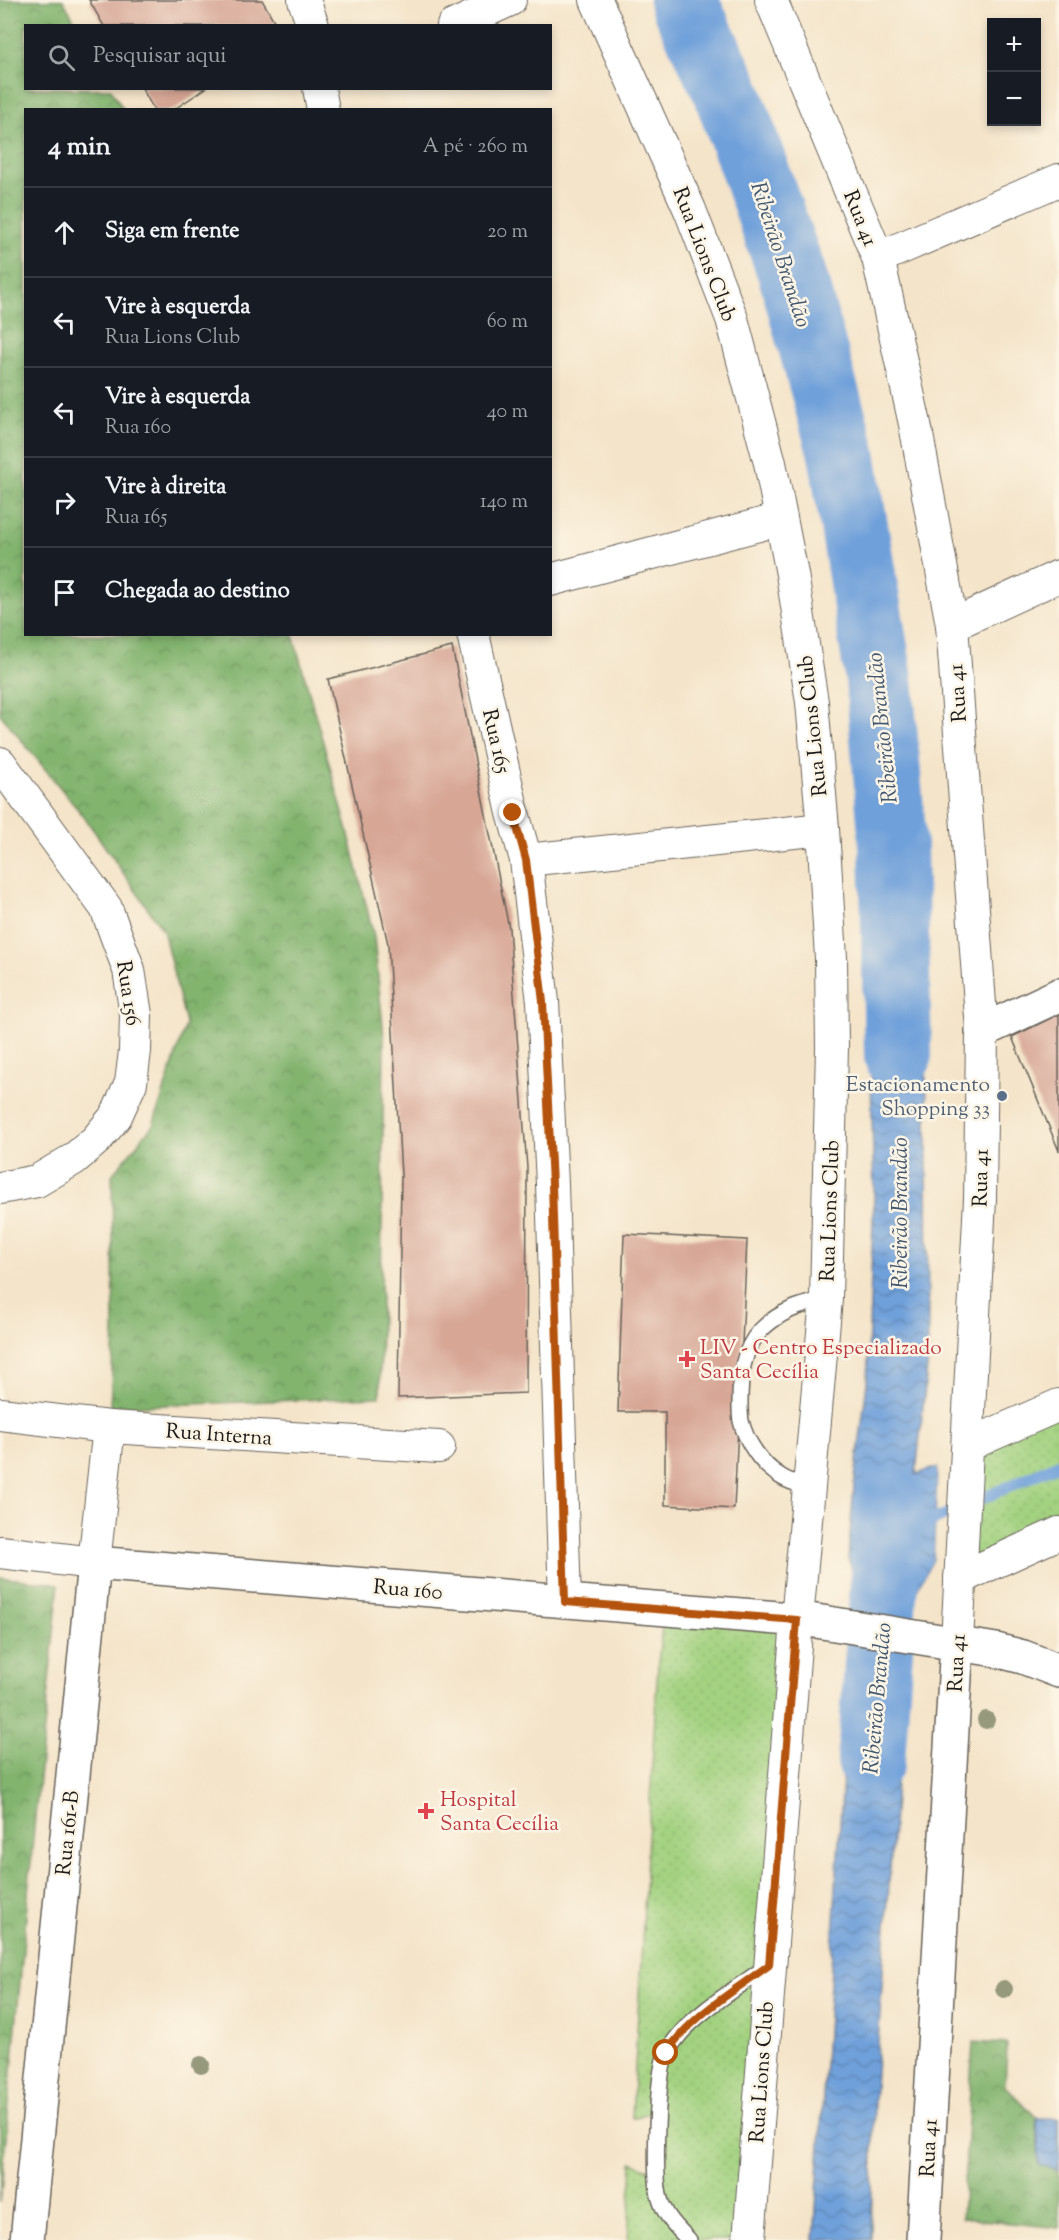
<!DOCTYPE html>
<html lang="pt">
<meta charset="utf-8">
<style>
:root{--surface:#171b24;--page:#20242c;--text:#f1f3f6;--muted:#9ea1a6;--line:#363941}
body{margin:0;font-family:"Sorts Mill Goudy",serif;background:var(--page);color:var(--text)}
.controls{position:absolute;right:18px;top:18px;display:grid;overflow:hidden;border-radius:0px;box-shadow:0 3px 9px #0003}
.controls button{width:54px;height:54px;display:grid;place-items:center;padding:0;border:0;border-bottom:2px solid var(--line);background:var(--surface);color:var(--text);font:30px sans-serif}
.stop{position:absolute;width:18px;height:18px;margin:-14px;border:4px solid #b45309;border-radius:50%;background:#fff}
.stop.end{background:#b45309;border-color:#fff;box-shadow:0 2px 6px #0008}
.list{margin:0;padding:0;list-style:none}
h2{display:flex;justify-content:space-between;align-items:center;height:78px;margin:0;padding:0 24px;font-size:26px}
h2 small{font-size:20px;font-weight:400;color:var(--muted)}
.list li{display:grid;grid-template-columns:39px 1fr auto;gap:18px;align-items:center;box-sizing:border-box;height:90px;padding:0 24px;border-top:2px solid var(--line)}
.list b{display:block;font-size:22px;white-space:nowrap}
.list p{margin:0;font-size:20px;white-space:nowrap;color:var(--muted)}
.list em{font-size:20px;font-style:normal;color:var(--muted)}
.icon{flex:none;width:33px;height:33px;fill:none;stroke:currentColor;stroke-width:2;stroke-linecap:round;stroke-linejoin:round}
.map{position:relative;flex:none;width:1059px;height:2240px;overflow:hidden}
.search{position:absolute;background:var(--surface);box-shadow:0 3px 9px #0003;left:24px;top:24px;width:528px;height:66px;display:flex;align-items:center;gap:15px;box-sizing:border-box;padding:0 21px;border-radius:0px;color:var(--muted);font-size:22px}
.panel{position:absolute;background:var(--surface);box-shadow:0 3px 9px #0003;left:24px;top:108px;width:528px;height:528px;border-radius:0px}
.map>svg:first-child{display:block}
.grass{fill:url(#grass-dots);stroke:#60774e;stroke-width:1.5}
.forest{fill:url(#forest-crowns);stroke:#4f6845;stroke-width:1.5}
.water{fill:url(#water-waves);stroke:#465e7b;stroke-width:1.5}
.pier{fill:#f4e4c9}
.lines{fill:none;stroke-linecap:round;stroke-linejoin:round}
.stream{stroke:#6fa0da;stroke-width:12}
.river{stroke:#6fa0da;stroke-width:68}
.building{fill:#d7a695}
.lane-casing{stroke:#686259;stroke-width:18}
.street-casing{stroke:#686259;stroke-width:34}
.secondary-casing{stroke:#686259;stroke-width:36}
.lane{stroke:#fff;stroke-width:15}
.street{stroke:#fff;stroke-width:32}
.secondary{stroke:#fff;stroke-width:33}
.tree{fill:#97997d}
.route{stroke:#b45309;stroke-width:8}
.service-dot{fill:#5c6f8a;stroke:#fcf5e5;stroke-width:2}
.health-dot{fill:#e0444e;stroke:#fcf5e5;stroke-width:2}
.labels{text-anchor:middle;stroke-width:5;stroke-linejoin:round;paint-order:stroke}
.street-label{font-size:21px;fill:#1c1c1c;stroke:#fcf5e5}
.service-label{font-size:21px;fill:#4e5e75;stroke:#fcf5e5;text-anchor:end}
.health-label{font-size:21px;fill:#be3a42;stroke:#fcf5e5;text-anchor:start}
.water-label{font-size:22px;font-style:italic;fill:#415771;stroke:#fcf5e5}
</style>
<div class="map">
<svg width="1059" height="2240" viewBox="0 0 1059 2240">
<defs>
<pattern id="grass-dots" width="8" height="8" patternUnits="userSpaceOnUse" patternTransform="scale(1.5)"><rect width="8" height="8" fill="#a3d280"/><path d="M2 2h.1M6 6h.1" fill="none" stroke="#8cb46e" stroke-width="1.8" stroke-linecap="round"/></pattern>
<pattern id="forest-crowns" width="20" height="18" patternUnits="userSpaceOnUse" patternTransform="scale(1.5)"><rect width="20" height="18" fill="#82b46e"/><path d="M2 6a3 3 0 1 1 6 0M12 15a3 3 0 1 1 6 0" fill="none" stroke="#6a925a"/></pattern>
<pattern id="water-waves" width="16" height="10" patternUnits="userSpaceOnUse" patternTransform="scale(1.5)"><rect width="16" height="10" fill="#6fa0da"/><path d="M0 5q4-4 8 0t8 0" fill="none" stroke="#5a82b0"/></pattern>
</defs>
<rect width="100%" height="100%" fill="#fcf5e5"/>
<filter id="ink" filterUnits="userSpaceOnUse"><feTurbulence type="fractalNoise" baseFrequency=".0167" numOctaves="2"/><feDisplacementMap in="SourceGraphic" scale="12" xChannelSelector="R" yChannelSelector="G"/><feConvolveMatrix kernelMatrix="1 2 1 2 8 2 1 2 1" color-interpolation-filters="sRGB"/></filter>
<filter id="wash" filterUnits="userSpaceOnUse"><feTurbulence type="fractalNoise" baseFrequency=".008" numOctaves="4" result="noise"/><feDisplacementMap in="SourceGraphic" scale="24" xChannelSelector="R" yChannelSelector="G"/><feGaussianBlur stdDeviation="1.35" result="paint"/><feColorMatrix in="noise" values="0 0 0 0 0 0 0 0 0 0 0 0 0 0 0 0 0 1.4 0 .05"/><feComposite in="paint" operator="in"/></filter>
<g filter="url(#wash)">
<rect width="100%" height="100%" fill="#f4e4c9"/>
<!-- grass -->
<g class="grass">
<polygon points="1059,1405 1059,1533 960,1578 968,1457"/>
<polygon points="664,1608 797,1620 749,2240 628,2240 632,2162 655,2172 657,2111 632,2118 658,1663"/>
</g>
<!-- forest -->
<g class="forest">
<polygon points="0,0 63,0 77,25 26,26 26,88 111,89 123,109 26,110 26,634 293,635 348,831 374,937 384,1037 380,1397 110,1407 114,1332 112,1175 153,1125 186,1024 163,930 85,818 0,714"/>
<polygon points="0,1577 59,1584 35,1817 0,2203"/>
<polygon points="973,2042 1007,2044 1005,2086 1037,2118 1039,2164 1059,2170 1059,2228 962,2218"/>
</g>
<!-- water -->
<g class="water">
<polygon points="922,962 927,1102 928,1358 916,1474 938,1467 934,1559 916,1593 859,1591 848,1558 854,1486 867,1383 874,1194 868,966"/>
<polygon points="850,1663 904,1668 874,2101 871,2240 814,2240"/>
<polygon points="1037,2118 1059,2118 1059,2170 1039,2165"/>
</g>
<!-- pier -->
<polygon class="pier" points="941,1466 937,1559 918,1595 858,1593 856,1591 916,1593 934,1559 938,1467"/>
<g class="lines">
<!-- stream -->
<polyline class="stream" points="923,1525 1059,1464"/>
<!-- river -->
<g class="river">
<polyline points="683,0 726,89 792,274 842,453 879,679 893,845 898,1056"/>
<polyline points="871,1760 890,1499"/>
</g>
</g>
<g id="blocks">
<!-- building -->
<g class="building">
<polygon points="89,0 262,0 277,26 104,26"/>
<polygon points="142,88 206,88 173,110 154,110"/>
<polygon points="452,647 509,928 527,1168 526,1393 398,1398 401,1175 388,944 328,679"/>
<polygon points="1059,1014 1059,1151 1012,1037"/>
<polygon points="624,1234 747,1240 734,1509 665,1505 665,1412 618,1412"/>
</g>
</g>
</g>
<g filter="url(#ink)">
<use href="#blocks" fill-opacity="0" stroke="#686259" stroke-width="1.5"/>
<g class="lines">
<defs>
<g id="lane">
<path d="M809 1488C800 1484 788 1482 780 1476 762 1465 746 1442 741 1421 740 1416 740 1409 740 1403 740 1377 742 1350 761 1330 780 1311 800 1305 826 1299"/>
<path d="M689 2240C677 2228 665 2216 660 2199 653 2178 657 2075 666 2054 668 2049 673 2043 676 2039 696 2012 742 1985 769 1965"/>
</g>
<g id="street">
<polyline points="304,0 313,26"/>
<polyline points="596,0 690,210 732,319 770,463 792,574 812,702 823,829 831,958 832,1047 826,1299 797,1620 749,2240"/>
<polyline points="771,0 878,258 915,424 952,625 982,1031 980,1199 957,1642"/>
<polyline points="453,26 510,0"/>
<polyline points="319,88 323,110"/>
<polyline points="878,258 1059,180"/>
<polyline points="550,580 781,519"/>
<polyline points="952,625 1059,576"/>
<polyline points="473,634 513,813 526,860 543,1002 552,1184 565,1602"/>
<polyline points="0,763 106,908 129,970 136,1015 135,1051 131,1083 116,1116 96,1140 74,1159 37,1181 0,1188"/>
<polyline points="526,860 823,829"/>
<polyline points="0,1414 109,1427 439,1447"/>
<polyline points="968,1445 1059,1405"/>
<polyline points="0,1552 94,1563 109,1427"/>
<polyline points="960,1578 1059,1533"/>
</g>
<g id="secondary">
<polyline points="982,1031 1059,995"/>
<polyline points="27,2240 94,1563 816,1621 996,1650 1023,1657 1059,1671"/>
<polyline points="923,2240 957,1642"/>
</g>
</defs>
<!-- lane casing -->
<use href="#lane" class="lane-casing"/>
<!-- street casing -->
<use href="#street" class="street-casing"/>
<!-- secondary casing -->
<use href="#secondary" class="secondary-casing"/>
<!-- lane -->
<use href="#lane" class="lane"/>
<!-- street -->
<use href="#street" class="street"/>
<!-- secondary -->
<use href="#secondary" class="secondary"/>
</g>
<!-- trees -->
<g class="tree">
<circle cx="986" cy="1720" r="9"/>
<circle cx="1004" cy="1989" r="9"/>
<circle cx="201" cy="2065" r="9"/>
</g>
</g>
<g class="lines" filter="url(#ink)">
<!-- route -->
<path class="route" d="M513 813 526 860 543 1002 552 1184 565 1602 797 1620 769 1965C733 1992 692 2015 666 2053"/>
</g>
<!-- markers -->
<circle class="service-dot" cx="1002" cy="1096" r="6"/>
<g class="health-dot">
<path d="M684 1350h6v6h6v6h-6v6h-6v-6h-6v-6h6z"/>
<path d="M423 1802h6v6h6v6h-6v6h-6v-6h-6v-6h6z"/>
</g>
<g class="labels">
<!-- street labels -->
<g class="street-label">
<text transform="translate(861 218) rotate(68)" y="7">Rua 41</text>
<text transform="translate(705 254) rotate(69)" y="7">Rua Lions Club</text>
<text transform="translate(957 693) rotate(-94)" y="7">Rua 41</text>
<text transform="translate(812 726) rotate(-96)" y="7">Rua Lions Club</text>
<text transform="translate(497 741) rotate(77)" y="7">Rua 165</text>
<text transform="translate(129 993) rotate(81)" y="7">Rua 156</text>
<text transform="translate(980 1178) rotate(-89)" y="7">Rua 41</text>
<text transform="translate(829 1211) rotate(-88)" y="7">Rua Lions Club</text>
<text transform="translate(219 1434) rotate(4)" y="7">Rua Interna</text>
<text transform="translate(408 1589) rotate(5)" y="7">Rua 160</text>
<text transform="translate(956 1663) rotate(-87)" y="7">Rua 41</text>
<text transform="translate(67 1833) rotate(-84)" y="7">Rua 161-B</text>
<text transform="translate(761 2072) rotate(-86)" y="7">Rua Lions Club</text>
<text transform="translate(928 2148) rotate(-87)" y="7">Rua 41</text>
</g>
<!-- service labels -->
<g class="service-label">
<text x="990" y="1091">Estacionamento<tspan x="990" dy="24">Shopping 33</tspan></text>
</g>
<!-- health labels -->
<g class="health-label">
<text x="700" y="1354">LIV - Centro Especializado<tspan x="700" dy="24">Santa Cecília</tspan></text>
<text x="440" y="1806">Hospital<tspan x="440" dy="24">Santa Cecília</tspan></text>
</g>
<!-- water labels -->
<g class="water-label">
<text transform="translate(782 254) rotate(72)" y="8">Ribeirão Brandão</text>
<text transform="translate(881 728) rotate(-96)" y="8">Ribeirão Brandão</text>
<text transform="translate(899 1213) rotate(-90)" y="8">Ribeirão Brandão</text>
<text transform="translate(876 1698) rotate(-85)" y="8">Ribeirão Brandão</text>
</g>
</g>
</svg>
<div class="controls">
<button>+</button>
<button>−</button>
</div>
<div class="stop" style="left:666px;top:2053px"></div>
<div class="stop end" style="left:513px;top:813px"></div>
<div class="search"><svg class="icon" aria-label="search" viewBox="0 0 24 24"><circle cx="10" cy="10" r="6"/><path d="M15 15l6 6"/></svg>Pesquisar aqui</div>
<section class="panel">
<h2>4 min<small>A pé · 260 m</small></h2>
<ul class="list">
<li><svg class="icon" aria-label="ahead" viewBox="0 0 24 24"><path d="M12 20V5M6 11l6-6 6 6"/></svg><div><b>Siga em frente</b></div><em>20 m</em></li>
<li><svg class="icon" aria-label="left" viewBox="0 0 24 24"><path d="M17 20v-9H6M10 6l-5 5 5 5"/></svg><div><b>Vire à esquerda</b><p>Rua Lions Club</p></div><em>60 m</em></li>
<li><svg class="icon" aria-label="left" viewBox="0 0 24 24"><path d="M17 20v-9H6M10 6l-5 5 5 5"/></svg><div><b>Vire à esquerda</b><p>Rua 160</p></div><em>40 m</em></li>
<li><svg class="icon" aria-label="right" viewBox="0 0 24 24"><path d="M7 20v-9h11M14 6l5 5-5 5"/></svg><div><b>Vire à direita</b><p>Rua 165</p></div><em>140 m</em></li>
<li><svg class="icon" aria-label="arrive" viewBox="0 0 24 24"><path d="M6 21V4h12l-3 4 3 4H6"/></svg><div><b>Chegada ao destino</b></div></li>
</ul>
</section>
</div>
